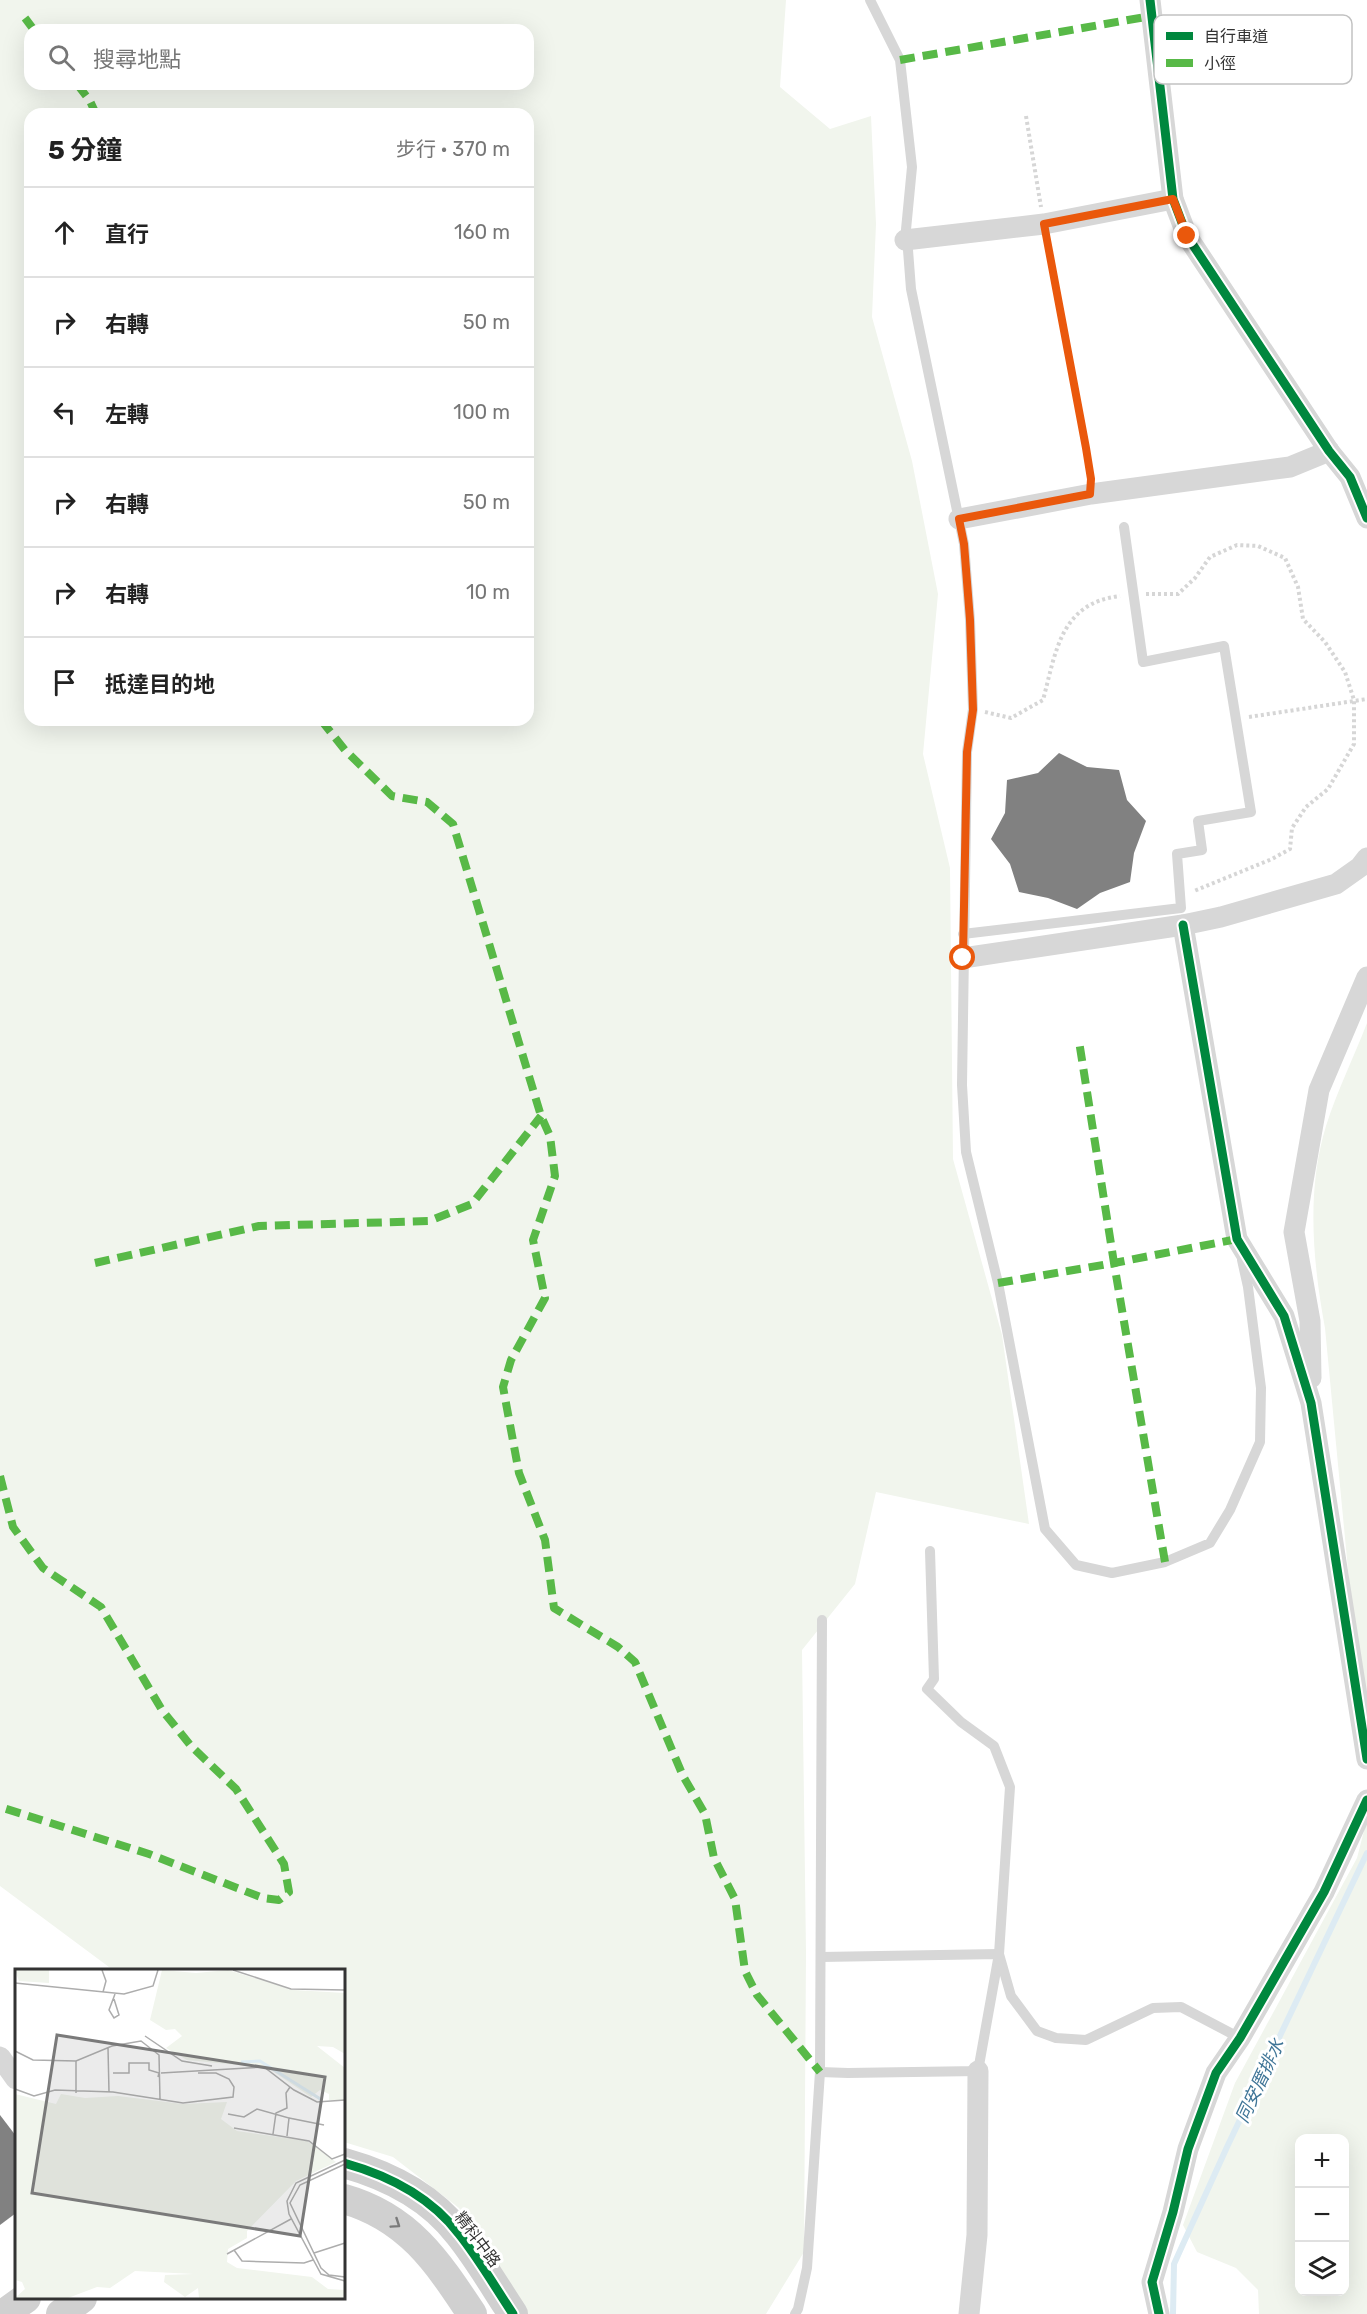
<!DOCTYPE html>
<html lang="zh-TW">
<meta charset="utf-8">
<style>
:root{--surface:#fff;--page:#f6f6f6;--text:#222;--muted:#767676;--line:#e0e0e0}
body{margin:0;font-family:Rubik,"Noto Sans TC",sans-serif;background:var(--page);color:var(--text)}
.controls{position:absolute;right:18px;bottom:18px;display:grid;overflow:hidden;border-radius:12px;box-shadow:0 6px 24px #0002}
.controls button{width:54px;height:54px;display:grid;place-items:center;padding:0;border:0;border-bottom:2px solid var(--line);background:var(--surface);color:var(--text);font:30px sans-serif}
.stop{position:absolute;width:18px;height:18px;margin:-14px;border:4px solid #ea580c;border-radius:50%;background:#fff}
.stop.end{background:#ea580c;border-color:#fff;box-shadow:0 2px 6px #0008}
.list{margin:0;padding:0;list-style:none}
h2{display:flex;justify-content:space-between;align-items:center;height:78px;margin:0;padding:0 24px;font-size:26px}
h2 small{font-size:20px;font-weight:400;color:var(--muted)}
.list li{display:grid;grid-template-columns:39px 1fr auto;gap:18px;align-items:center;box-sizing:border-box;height:90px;padding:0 24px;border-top:2px solid var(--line)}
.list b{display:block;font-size:22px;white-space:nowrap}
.list em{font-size:20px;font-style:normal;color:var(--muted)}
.icon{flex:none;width:33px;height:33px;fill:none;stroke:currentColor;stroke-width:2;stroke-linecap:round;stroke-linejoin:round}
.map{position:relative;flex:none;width:1367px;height:2314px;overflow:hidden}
.search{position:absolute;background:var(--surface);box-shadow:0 6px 24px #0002;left:24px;top:24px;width:510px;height:66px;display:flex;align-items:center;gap:15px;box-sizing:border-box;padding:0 21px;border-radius:18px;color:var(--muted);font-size:22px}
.panel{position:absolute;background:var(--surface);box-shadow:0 6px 24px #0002;left:24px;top:108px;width:510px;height:618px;border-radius:18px}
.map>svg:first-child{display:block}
.green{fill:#f1f5ed;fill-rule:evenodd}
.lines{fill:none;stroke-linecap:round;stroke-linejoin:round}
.stream{stroke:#ddebf3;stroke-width:6}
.building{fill:#818181}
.path{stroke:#d6d6d6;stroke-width:4;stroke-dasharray:3 3;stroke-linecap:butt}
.lane{stroke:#d7d7d7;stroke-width:10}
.street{stroke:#d7d7d7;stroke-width:21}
.secondary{stroke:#d0d0d0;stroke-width:30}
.quiet{stroke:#58b947;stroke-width:8;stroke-dasharray:15 8;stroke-linecap:butt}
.cycleway-casing{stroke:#fff;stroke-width:13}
.cycleway{stroke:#00873e;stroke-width:9}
.oneway{stroke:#7a7a7a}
.route{stroke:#ea580c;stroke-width:8}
.labels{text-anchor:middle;stroke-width:6;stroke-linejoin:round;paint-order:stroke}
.street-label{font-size:16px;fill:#333;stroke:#fff}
.water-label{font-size:18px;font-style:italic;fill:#3f7597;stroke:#fff}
.inset-river{fill:none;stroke:#ddebf3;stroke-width:3}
.inset-road{fill:none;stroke:#adadad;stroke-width:1.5}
.view{fill:#7a7a7a;fill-opacity:0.15;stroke:#7a7a7a;stroke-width:3}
.inset-edge{fill:none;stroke:#333;stroke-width:3}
.key{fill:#fff;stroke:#c2c2c2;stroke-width:1.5}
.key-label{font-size:16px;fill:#333}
</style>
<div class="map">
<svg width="1367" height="2314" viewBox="0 0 1367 2314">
<rect width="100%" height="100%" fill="#fff"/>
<!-- green -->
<g class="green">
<path d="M0 0H786L780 87 830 129 871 116 876 224 872 317 912 461 938 594 923 754 950 868 953 1159 1002 1335 1029 1524 876 1492 855 1584 802 1650 806 1953 804 2252 766 2314H527L459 2208 393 2157 344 2142V1970H113L0 1886ZM30 30H528V84H30ZM30 114H528V720H30Z"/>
<path d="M1367 1023V1769L1325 1328C1313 1263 1306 1191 1326 1126 1337 1091 1354 1057 1367 1023Z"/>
<path d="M1367 1812V2314H1259L1258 2290 1236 2268 1197 2252 1183 2225 1235 2083 1357 1858 1366 1823ZM1300 2138H1344V2292H1300Z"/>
</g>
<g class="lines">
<!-- stream -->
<polyline class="stream" points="1173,2314 1174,2264 1227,2147 1367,1853"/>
</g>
<!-- building -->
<g class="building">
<polygon points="1059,753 1087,767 1119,770 1127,800 1146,821 1134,853 1130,882 1100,893 1077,909 1048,898 1019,892 1010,864 991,839 1005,813 1007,780 1038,773"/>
<polygon points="0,2115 16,2136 16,2213 0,2225"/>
</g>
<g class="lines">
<!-- path -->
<g class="path">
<polyline points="1026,116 1041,207"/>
<polyline points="1047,241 1090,476"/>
<polyline points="1146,594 1178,594 1195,578 1210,557 1237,545 1258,546 1285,558 1298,587 1303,619 1325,642 1345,672 1354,700 1354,744 1328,789 1306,807 1292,828 1290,849 1272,859 1194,891"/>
<path d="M985 712 1011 718 1043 700C1056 652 1060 603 1120 596"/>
<polyline points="1249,717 1367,699"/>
</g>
<!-- lane -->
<g class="lane">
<polyline points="870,0 900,60 912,167 905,240 908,250 911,289 964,544 970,620 973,709 967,752 962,1085 966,1152 998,1283 1045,1529 1076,1565 1112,1573 1165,1562 1210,1543 1230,1510 1260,1442 1261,1388 1248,1287 1242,1260"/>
<polyline points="963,934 1181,908 1177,854 1202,850 1198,821 1251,812 1224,646 1143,662 1124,527"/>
<polyline points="821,1957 999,1954 1011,1996 1037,2031 1056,2038 1086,2040 1153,2008 1181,2007 1240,2038"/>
<polyline points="820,2072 848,2073 978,2071 999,1954 1010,1787 994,1746 961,1722 927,1689 934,1679 930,1551"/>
<polyline points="795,2314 798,2309 807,2268 820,2072 822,1620"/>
</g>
<!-- street -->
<g class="street">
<polyline points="1150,0 1173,199 1187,236 1329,451 1350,477 1367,518"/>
<polyline points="905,240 1044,224 1173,199"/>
<polyline points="959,519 1091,494 1290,467 1329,451"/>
<polyline points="1183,925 1237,1239 1284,1316 1311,1403 1367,1759"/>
<polyline points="963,958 1183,925 1221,917 1336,884 1360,867 1367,858"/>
<polyline points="1311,1378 1310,1321 1294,1232 1319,1090 1367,977"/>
<polyline points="0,2057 16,2079"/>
<polyline points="969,2314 977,2235 978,2071"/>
<polyline points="1159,2314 1152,2282 1173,2212 1188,2149 1216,2073 1240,2038 1324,1892 1367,1800"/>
</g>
<!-- secondary -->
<g class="secondary">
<path d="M344 2163C387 2175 431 2197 459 2234 479 2259 495 2287 513 2314"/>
<path d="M344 2199C408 2217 437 2261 472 2314"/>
<polyline points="4,2314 26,2298"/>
<polyline points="61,2314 82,2298"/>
</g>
<!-- quiet -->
<g class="quiet">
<polyline points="25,18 34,30"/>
<polyline points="900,60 1151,16"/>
<polyline points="77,84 90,101 96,114"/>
<polyline points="321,720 345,750 392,796 427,802 453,824 541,1116 550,1136 555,1176 533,1240 545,1298 511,1360 503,1387 519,1473 545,1540 554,1608 618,1647 635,1662 683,1776 705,1814 714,1858 735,1899 745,1971 757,1995 820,2072"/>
<polyline points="95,1263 259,1226 429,1221 472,1204 541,1116"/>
<polyline points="998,1283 1114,1263 1079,1041"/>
<polyline points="0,1476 13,1527 43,1568 101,1607 162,1710 191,1746 236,1789 284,1864 289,1892 279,1900 263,1898 149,1854 0,1807"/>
<polyline points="1165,1562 1114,1263 1237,1239"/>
</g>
<defs>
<g id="cycleway">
<polyline points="1150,0 1173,199 1187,236 1329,451 1350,477 1367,518"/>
<polyline points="1183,925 1237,1239 1284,1316 1311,1403 1367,1759"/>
<path d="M344 2163C387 2175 431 2197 459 2234 479 2259 495 2287 513 2314"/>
<polyline points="1159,2314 1152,2282 1173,2212 1188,2149 1216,2073 1240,2038 1324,1892 1367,1800"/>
</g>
</defs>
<!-- cycleway casing -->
<use href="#cycleway" class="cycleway-casing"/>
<!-- cycleway -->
<use href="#cycleway" class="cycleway"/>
</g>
<!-- one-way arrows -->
<defs><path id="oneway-chevron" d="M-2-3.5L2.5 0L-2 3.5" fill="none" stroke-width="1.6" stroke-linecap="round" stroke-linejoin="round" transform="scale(1.5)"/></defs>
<use class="oneway" href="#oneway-chevron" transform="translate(396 2224) rotate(34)"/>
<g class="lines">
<!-- route -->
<polyline class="route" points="963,958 967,752 973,710 970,620 964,544 959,519 1090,494 1091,479 1086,448 1044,224 1173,199 1187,236"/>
</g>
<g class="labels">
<!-- street labels -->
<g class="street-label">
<text transform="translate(478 2239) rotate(53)" y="6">精科中路</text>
</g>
<!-- water labels -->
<g class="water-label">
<text transform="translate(1260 2081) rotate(-65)" y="6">同安厝排水</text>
</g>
</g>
<!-- overview -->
<g transform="translate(15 1969)">
<rect width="330" height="330" fill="#fff"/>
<path d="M0 1H34V14L4 12ZM147 1 181 4 213 1 279 21 330 24V85L318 78 302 77 330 99V131H314V125L305 121 296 128 253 99 172 91 151 79 167 67 160 60 151 61 135 51ZM0 125 41 135 46 125 70 129 103 127 168 135 212 133 206 150 222 162 292 172 321 193 281 212 232 262V269L213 280 212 293 222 299 297 308 313 320 330 321V329H184L183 319 170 328 149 313 150 306 179 305 120 302 95 319 82 318 53 329H0L10 320 7 313 0 311Z" fill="#f1f5ed"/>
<path class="inset-river" d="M226 93 245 92 307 131"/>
<path class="inset-road" d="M87 1 91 12 88 23M218 1 276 20 330 21M0 14 109 25 138 17 143 1M99 30 104 46 99 49 94 41 100 25M130 67 167 92 197 97M93 79 94 123M0 82 18 91 61 92 97 77 126 72 144 86 145 130M98 104H114V94H134V101L144 104 143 108M146 104 249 98 279 121 302 133 330 131M0 120 19 127 40 121 98 123 168 134 218 128 219 118 214 110 201 104H183M61 124V92M213 145 229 148 242 140 274 149 272 167M274 149 309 156M219 159 294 172 317 190 330 185M258 165 261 144 272 139 271 124 275 118M330 191 281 214 272 232 274 245 306 305 330 312M330 195 285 216 275 234 306 299 314 306 330 308M219 281 227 292 289 294 298 291M299 284 330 274M212 285 276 250"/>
<path class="view" d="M42 66 310 108 285 267 17 224Z"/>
<rect width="330" height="330" class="inset-edge"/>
</g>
<!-- legend -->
<rect x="1154" y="15" width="198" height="69" rx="9" class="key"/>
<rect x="1166" y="32" width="27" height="8" fill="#00873e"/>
<rect x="1166" y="59" width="27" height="8" fill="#58b947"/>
<g class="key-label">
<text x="1204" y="42">自行車道</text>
<text x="1204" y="69">小徑</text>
</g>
</svg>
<div class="controls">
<button>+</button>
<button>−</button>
<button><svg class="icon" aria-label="layers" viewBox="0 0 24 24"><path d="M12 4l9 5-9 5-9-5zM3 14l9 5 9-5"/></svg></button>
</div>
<div class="stop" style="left:963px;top:958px"></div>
<div class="stop end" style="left:1187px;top:236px"></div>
<div class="search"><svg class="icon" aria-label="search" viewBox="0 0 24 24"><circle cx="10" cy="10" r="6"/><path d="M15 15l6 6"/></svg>搜尋地點</div>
<section class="panel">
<h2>5 分鐘<small>步行 · 370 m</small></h2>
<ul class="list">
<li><svg class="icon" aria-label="ahead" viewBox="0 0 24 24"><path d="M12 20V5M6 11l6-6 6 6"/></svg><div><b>直行</b></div><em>160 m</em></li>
<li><svg class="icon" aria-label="right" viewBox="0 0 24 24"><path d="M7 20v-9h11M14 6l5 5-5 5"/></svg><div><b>右轉</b></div><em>50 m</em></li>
<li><svg class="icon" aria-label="left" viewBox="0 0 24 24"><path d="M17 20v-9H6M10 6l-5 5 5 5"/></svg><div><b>左轉</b></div><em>100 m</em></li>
<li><svg class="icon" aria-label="right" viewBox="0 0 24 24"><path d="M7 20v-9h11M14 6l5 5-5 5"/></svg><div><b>右轉</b></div><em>50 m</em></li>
<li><svg class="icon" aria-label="right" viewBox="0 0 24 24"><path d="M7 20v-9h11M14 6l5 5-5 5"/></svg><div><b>右轉</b></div><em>10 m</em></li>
<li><svg class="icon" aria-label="arrive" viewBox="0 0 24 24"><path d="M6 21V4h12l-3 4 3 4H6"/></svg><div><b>抵達目的地</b></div></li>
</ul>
</section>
</div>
